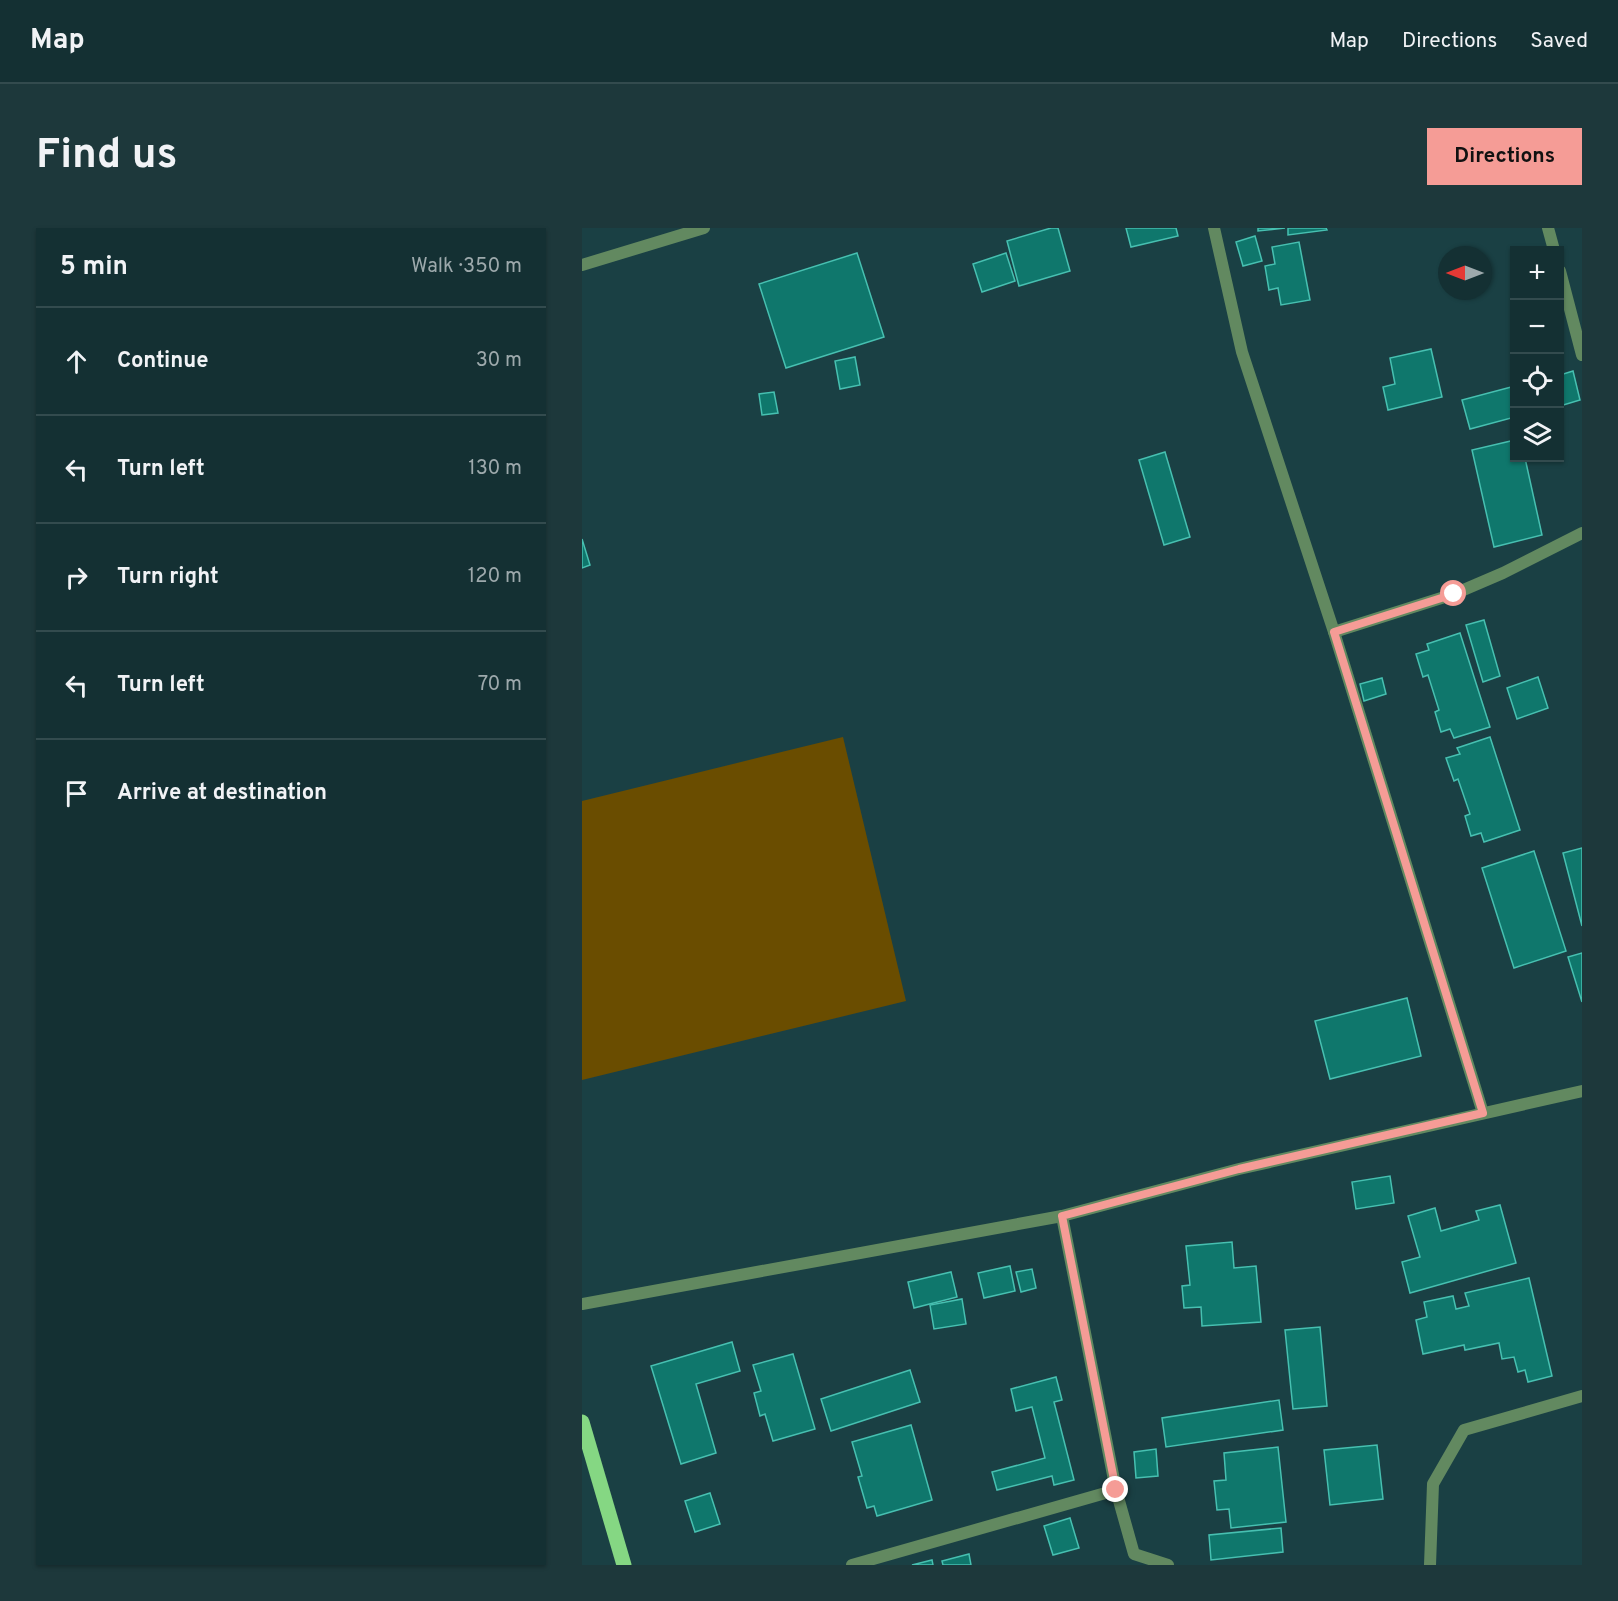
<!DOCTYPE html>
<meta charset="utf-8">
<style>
:root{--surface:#143033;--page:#1d383b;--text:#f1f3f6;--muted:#9da9ac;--line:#334b4e;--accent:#f59c96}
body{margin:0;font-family:Overpass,sans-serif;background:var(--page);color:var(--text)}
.controls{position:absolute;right:18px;top:18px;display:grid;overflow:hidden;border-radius:0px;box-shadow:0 2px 4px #0004}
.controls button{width:54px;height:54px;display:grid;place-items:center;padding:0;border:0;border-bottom:2px solid var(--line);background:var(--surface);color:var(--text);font:30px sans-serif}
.compass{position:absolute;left:856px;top:18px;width:54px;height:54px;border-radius:50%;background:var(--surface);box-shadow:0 2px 4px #0004;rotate:270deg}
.stop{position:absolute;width:18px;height:18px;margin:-14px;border:4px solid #f59c96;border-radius:50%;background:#fff}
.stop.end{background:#f59c96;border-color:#fff;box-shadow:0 2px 6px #0008}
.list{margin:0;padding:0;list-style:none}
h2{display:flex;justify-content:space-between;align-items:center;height:78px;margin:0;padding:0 24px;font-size:26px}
h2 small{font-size:20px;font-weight:400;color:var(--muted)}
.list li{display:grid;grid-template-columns:39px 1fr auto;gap:18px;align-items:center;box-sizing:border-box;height:108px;padding:0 24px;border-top:2px solid var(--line)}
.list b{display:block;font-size:22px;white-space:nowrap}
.list em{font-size:20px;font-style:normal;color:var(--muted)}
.icon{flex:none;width:33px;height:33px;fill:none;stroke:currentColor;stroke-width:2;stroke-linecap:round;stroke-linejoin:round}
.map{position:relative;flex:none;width:1000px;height:1337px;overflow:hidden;border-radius:0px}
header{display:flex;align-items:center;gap:36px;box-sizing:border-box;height:84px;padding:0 30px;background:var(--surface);border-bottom:2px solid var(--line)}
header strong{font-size:28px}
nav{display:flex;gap:33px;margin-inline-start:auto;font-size:21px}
.intro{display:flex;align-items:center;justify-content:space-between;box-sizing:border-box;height:144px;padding:0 36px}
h1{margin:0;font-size:42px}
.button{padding:15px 27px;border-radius:0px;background:var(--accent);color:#111;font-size:21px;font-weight:700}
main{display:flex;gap:36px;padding:0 36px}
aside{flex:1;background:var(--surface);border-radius:0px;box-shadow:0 2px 4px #0004}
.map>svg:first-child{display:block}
.green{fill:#6a4d00}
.building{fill:#0f776c;stroke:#47c0b1;stroke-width:1.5}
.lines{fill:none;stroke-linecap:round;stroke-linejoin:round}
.minor{stroke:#628960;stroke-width:12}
.primary{stroke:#85d783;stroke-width:15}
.route{stroke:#f59c96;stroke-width:8}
</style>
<header>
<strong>Map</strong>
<nav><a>Map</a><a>Directions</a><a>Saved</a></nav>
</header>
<div class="intro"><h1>Find us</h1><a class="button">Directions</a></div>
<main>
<aside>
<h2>5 min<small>Walk · 350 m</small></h2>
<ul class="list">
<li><svg class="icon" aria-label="ahead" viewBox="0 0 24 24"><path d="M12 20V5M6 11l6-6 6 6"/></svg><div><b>Continue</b></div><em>30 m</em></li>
<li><svg class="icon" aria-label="left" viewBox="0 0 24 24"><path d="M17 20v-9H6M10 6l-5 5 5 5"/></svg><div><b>Turn left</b></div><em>130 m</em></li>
<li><svg class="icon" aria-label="right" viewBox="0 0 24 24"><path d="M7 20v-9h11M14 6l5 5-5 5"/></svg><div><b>Turn right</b></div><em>120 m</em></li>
<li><svg class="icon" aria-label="left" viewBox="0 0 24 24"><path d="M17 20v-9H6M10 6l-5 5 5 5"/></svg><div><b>Turn left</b></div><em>70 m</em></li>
<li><svg class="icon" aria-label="arrive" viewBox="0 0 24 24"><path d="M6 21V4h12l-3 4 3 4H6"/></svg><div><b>Arrive at destination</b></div></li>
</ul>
</aside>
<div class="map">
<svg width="1000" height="1337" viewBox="0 0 1000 1337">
<rect width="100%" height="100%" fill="#1a4044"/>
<!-- green -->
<polygon class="green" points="261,509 324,773 0,852 0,573"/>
<!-- building -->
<g class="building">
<polygon points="469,0 476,0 488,43 437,58 425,13"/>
<polygon points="544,0 594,0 596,8 549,19"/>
<polygon points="676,0 703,0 676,3"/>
<polygon points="706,0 744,0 745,2 706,7"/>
<polygon points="673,8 680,33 661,38 654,14"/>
<polygon points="717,14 728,72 699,77 696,60 687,62 683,38 693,36 690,19"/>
<polygon points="275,25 302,109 204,140 177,56"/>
<polygon points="424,25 433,53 400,64 391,36"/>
<polygon points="849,121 860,169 806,182 801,159 813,156 808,130"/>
<polygon points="273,129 278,157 258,161 253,133"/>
<polygon points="991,143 998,172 978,178 978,147"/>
<polygon points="933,158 933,189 888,201 880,172"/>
<polygon points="192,164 196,185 180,187 177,166"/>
<polygon points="933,212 933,230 943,230 960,307 912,319 890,222"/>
<polygon points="583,224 608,309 582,317 557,232"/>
<polygon points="0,311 8,337 0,340"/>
<polygon points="902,392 918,448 901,454 884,397"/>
<polygon points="878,405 908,499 872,510 868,501 859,504 853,484 857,482 846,447 841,449 834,426 847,422 845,416"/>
<polygon points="956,449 966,480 935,491 925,460"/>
<polygon points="800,450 804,466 782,473 778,456"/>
<polygon points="908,509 938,602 902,614 899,605 889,608 883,588 888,586 876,551 872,553 864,530 878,526 875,520"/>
<polygon points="1000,620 1000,698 981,625"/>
<polygon points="952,623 984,723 932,740 900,640"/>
<polygon points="1000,725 1000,774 986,729"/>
<polygon points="825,770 839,828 748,851 733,793"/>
<polygon points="808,948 812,975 774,981 770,954"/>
<polygon points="918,977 934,1035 828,1065 820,1034 838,1029 826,988 853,980 859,1003 897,992 894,983"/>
<polygon points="650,1014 652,1040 674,1038 679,1094 620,1098 619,1079 602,1080 600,1058 608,1057 604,1018"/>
<polygon points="428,1038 433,1063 402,1070 396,1045"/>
<polygon points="450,1041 454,1060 439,1064 434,1044"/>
<polygon points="369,1044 375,1069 332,1080 326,1054"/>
<polygon points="947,1050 970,1148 946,1154 943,1142 936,1144 932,1129 920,1131 917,1115 883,1122 882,1117 841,1126 834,1092 845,1089 842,1074 871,1068 874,1081 887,1078 883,1065"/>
<polygon points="380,1071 384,1096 352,1101 348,1077"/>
<polygon points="738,1099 745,1178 711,1181 703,1102"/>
<polygon points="150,1114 158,1143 114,1156 134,1225 99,1236 69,1138"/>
<polygon points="211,1126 233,1201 191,1213 183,1186 178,1188 172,1165 179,1163 171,1137"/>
<polygon points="328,1142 338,1174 249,1203 239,1171"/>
<polygon points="474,1149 480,1172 472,1174 492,1252 472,1257 470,1248 415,1262 410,1244 463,1230 450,1179 434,1183 429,1161"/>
<polygon points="697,1172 701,1202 584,1219 580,1190"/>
<polygon points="329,1197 350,1272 295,1288 292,1278 285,1280 276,1249 280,1248 270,1214"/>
<polygon points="795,1217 801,1271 748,1277 742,1222"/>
<polygon points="696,1219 704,1294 649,1300 647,1281 635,1282 632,1253 644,1252 642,1225"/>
<polygon points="574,1221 576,1248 554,1250 552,1224"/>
<polygon points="128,1265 138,1296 113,1304 103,1273"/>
<polygon points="488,1290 497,1320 471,1327 462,1298"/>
<polygon points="699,1300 701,1324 629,1332 627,1307"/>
<polygon points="387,1326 389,1337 361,1337 360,1333"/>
<polygon points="350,1332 351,1337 330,1337"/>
</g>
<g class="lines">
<!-- minor -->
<g class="minor">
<polyline points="632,0 660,124 752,404 901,885"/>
<polyline points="966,0 972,22"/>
<polyline points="0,37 122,0"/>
<polyline points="978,43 1000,127"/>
<polyline points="752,404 872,366 921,345 1000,305"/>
<polyline points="480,988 534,1262 552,1326 586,1337"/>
<polyline points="0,1076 480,988 657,941 1000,863"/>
<polyline points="270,1337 534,1262"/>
<polyline points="848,1337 851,1256 882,1202 1000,1168"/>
</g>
<!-- primary -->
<polyline class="primary" points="0,1194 42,1337"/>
</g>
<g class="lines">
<!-- route -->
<polyline class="route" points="534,1262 480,988 657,941 901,885 752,404 872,366"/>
</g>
</svg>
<div class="controls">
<button>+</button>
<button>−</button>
<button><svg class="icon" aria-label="locate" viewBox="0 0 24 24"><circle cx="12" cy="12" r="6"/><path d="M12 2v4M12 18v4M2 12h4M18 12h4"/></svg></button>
<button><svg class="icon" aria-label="layers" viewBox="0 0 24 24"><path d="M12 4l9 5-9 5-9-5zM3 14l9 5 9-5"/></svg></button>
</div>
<svg class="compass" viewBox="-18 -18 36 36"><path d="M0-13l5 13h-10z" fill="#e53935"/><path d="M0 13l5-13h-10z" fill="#9da9ac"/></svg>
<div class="stop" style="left:872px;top:366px"></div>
<div class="stop end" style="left:534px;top:1262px"></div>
</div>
</main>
